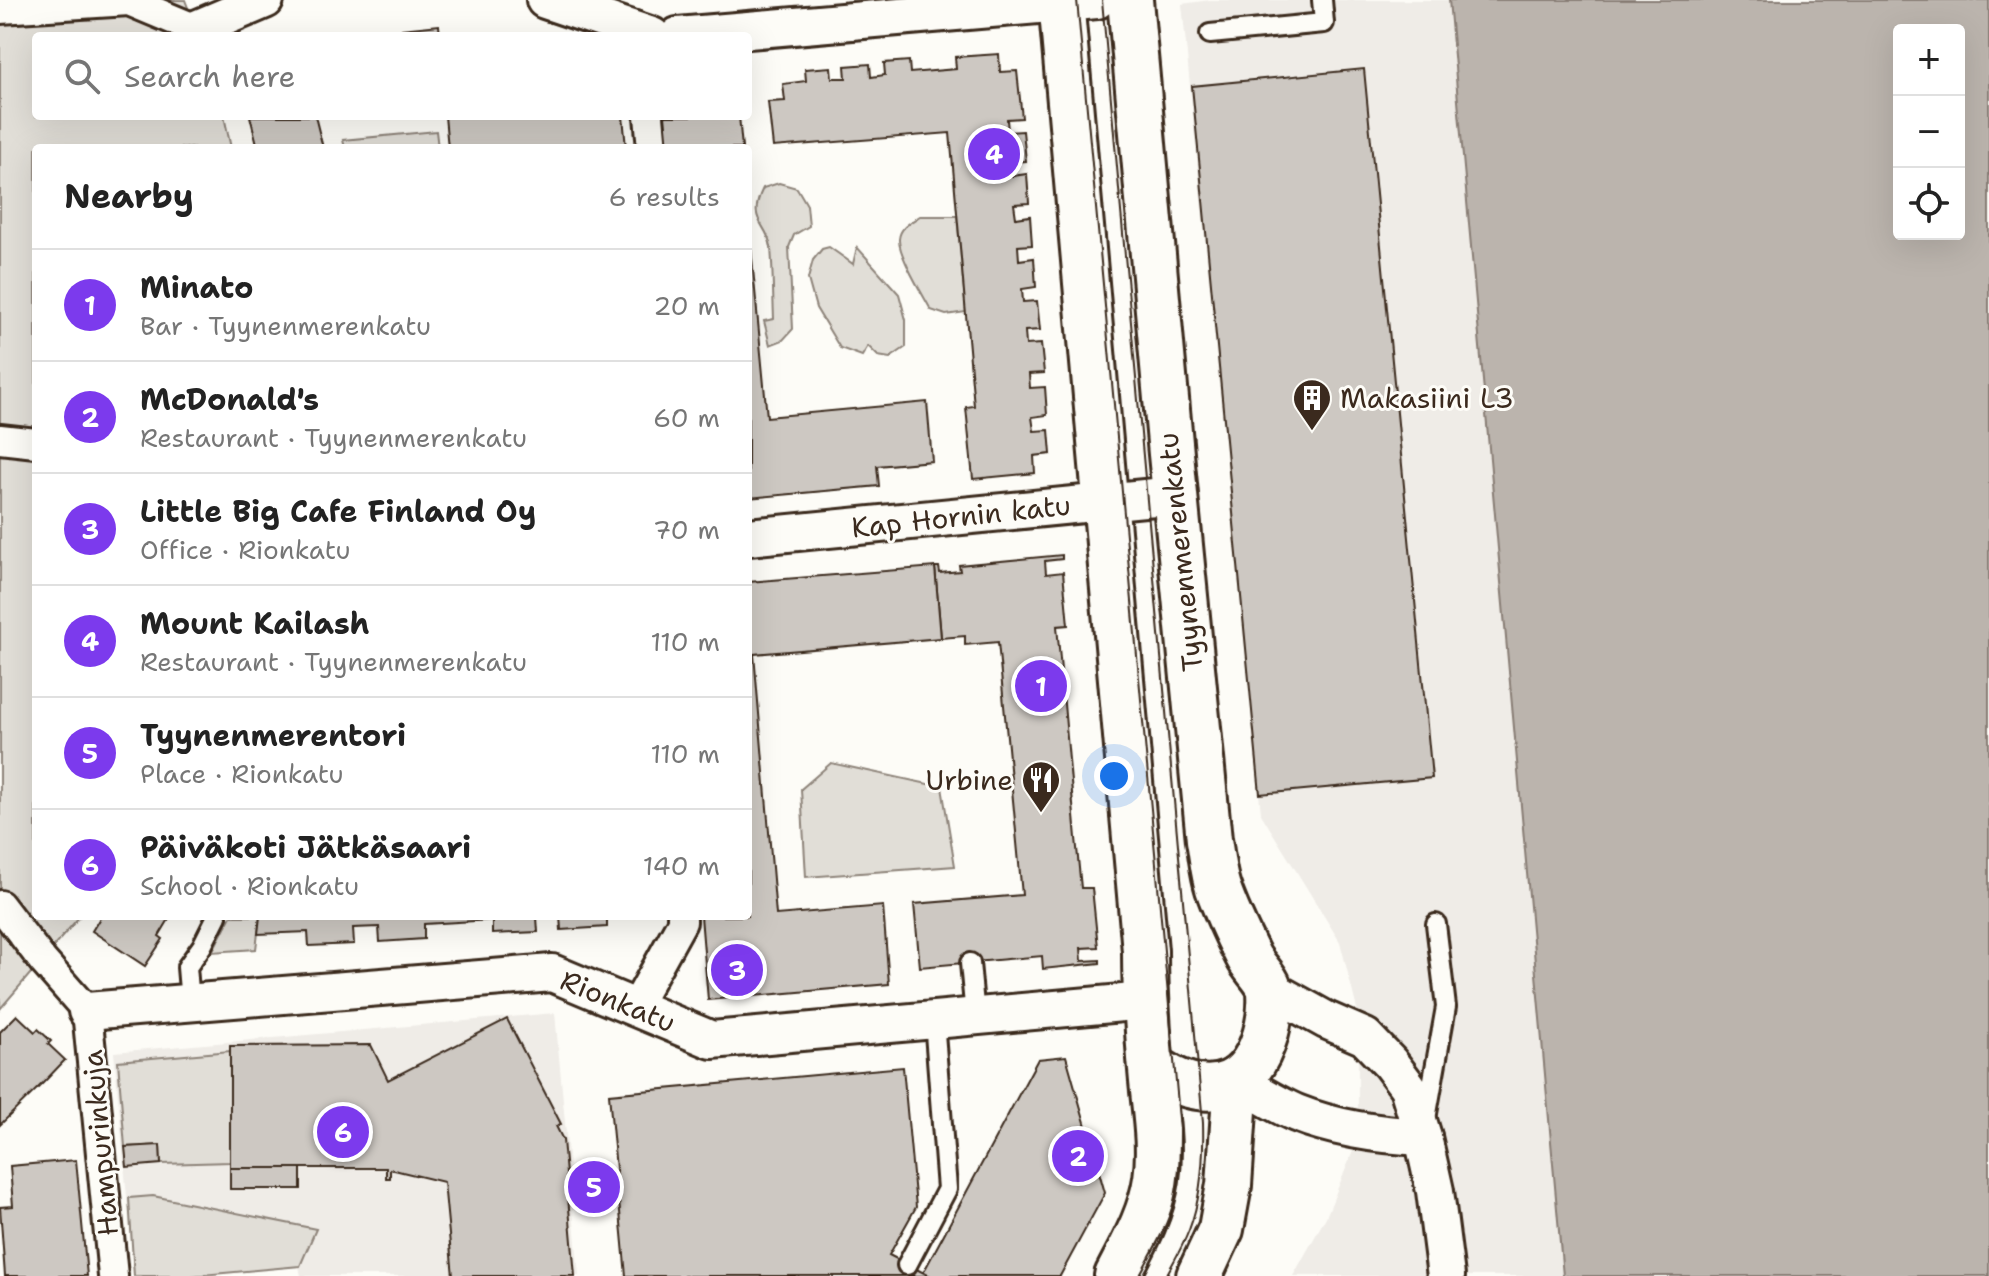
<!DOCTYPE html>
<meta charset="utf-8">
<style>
:root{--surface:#fff;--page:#f6f6f6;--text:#222;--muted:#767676;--line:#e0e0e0;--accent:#7c3aed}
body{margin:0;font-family:"Shantell Sans",sans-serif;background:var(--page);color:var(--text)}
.controls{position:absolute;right:24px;top:24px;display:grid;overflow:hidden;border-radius:8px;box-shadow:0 8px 32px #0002}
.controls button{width:72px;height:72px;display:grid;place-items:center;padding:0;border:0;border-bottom:2px solid var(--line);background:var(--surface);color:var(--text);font:40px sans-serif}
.you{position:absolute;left:1114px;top:776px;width:28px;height:28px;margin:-20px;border:6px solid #fff;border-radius:50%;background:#1a73e8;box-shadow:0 0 0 12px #1a73e833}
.badge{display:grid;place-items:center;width:52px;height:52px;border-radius:50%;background:var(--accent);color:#fff;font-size:26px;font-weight:700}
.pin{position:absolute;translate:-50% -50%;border:4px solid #fff;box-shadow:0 2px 8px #0006}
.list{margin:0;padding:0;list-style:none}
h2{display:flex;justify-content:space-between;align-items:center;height:104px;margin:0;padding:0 32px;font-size:34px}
h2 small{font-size:26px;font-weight:400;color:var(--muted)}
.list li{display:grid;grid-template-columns:52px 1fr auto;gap:24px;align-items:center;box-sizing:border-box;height:112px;padding:0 32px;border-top:2px solid var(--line)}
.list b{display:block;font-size:30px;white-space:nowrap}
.list p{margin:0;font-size:26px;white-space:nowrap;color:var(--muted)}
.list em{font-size:26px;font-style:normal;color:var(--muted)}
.icon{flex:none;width:44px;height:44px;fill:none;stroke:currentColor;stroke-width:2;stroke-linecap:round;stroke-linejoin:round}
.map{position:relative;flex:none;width:1989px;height:1276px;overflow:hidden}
.search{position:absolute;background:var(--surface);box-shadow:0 8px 32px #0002;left:32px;top:32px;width:720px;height:88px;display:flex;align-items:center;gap:20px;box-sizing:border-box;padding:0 28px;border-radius:8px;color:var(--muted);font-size:30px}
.panel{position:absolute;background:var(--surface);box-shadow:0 8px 32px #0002;left:32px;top:144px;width:720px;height:776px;border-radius:8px}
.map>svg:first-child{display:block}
.built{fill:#efece7}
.green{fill:#e1ded7;stroke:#8e847a;stroke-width:2}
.water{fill:#bbb4ad;stroke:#887d74;stroke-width:2;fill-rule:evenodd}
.building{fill:#cdc8c2;stroke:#3b2a1e;stroke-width:2}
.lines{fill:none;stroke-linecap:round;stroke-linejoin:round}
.service-casing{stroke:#3b2a1e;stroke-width:24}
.pedestrian-casing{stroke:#3b2a1e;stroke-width:34}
.minor-casing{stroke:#3b2a1e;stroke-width:42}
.secondary-casing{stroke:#3b2a1e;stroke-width:50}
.service{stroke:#fdfcf7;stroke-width:18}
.pedestrian{stroke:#fdfcf7;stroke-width:28}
.minor{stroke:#fdfcf7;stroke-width:36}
.secondary{stroke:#fdfcf7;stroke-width:44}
.tram{stroke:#3b2a1e;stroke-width:2}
.labels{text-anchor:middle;stroke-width:6;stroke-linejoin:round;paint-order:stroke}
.poi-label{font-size:28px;fill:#3b2a1e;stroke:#fdfcf7;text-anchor:start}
.street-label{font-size:28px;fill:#3b2a1e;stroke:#fdfcf7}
</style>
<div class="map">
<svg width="1989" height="1276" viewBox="0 0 1989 1276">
<rect width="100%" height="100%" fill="#fdfcf7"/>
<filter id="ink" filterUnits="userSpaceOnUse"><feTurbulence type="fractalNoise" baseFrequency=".0125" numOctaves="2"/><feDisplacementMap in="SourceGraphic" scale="16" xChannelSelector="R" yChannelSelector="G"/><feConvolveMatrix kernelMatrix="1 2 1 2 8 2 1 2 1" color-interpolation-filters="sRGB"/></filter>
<g filter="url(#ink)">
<!-- built -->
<g class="built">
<polygon points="1210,0 1449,0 1563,1276 1293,1276 1326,1217 1358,1139 1358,1013 1340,942 1261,814 1182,4"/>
<polygon points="555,1013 579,1276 301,1276 299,1266 191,1276 134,1276 114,1052"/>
</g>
<!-- green -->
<g class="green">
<polygon points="0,0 185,0 199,36 36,36 36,116 224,116 231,148 36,148 36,916 80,916 0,1009"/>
<polygon points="436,131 438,148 345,148 343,140"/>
<path d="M779 183 797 188 807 205 809 226 794 235 789 247 793 329 783 340 770 345 764 321 774 319C773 296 773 271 771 248 768 222 746 223 763 188Z"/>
<path d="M920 216H957L966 312 946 315 931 310C923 295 898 254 899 239 900 227 911 222 920 216Z"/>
<polygon points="829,247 853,264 857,247 899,294 906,320 906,347 890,358 878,356 868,346 862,356 840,348 816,308 808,279 813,260 822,249"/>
<polygon points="831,763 942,787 955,866 806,877 801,789"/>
<polygon points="231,916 260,916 256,949 212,952"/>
<polygon points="230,1051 230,1162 161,1164 160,1145 125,1147 118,1061"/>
<polygon points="153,1196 316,1229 300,1266 191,1276 134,1276 129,1198"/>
</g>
<!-- water -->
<path class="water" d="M1449 0H1989V1276H1563ZM1899 30H1959V234H1899Z"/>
<!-- building -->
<g class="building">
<polygon points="439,25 440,36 402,36 402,29"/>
<polygon points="999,54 1000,72 1017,71 1022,118 1007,119 1008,132 1023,131 1026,161 1011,162 1012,176 1027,174 1029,203 1014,204 1016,218 1030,216 1032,245 1018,246 1019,260 1034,258 1036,287 1022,289 1023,302 1037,301 1040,330 1025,331 1026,345 1041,344 1044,373 1029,374 1030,388 1045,387 1047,415 1032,417 1034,431 1049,430 1051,454 1034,456 1035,473 973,479 966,407 974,406 950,133 773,147 768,102 785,101 783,84 806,81 805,69 831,67 832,78 846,78 845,66 870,64 871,77 885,75 884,63 909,61 910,73 956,69 955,57"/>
<polygon points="1364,69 1432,778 1260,794 1192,86"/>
<polygon points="250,116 315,116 323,148 258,148"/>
<polygon points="445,116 623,116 626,148 448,148"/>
<polygon points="664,116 739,116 742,148 667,148"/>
<polygon points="748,216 767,417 927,402 932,461 877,466 879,486 748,498"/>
<polygon points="1062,555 1062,559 1045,561 1046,574 1063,572 1068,625 1057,626 1076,838 1081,888 1092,888 1098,947 1081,948 1082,961 1100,960 1100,963 1043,969 1042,956 920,967 914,904 1022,895 998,642 965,645 965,636 941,638 935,567 939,567 940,573 960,571 959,565"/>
<polygon points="935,567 941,638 754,654 776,915 883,906 889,984 708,1000 701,916 748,916 748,582"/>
<polygon points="101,916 171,916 159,936 163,939 145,966 92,931"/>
<polygon points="260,916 548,916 537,917 538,932 492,934 492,920 424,924 424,939 380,942 379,927 353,928 354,944 309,946 308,932 258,934"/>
<polygon points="560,916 607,916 607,927 561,930"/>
<polygon points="17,1015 35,1032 38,1029 51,1041 48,1044 65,1060 43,1083 0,1125 0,1032"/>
<polygon points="507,1019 561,1124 556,1126 563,1140 575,1276 453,1276 444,1182 390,1169 390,1178 386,1178 386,1168 230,1168 230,1046 371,1045 388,1080"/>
<polygon points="1066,1056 1105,1193 1060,1276 930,1276 923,1273 1038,1059"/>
<polygon points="903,1067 916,1207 889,1255 930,1276 626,1276 609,1094"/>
<polygon points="160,1145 161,1164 127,1167 125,1147"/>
<polygon points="76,1160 87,1276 5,1276 0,1207 13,1206 10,1166"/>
<rect x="230" y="1168" width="71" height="21"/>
</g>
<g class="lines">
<defs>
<g id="service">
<polyline points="1210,34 1324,23 1322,0"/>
<polyline points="970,963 975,1016"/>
<polyline points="190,1002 187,967 202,946 217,916"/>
<polyline points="1426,1119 1446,1007 1436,924"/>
<polyline points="907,1265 947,1189 934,1020"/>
</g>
<g id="pedestrian">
<polyline points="0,9 129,1 196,29"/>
<polyline points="649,116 652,148"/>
<polyline points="0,439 36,443"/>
<polyline points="0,905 43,961 87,1011 113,1276"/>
<polyline points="635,1007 682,922 682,916"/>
</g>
<g id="minor">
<polyline points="545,0 652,36"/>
<polyline points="196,29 265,0"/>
<polyline points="678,36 1097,0"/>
<polyline points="748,537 1175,495"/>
<polyline points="1270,989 1326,1020 1365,1037 1390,1063 1408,1087 1423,1137 1435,1191 1446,1276"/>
<polyline points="87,1011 552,973 712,1040 1145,1001"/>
<path d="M1236 1080C1255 1091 1275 1104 1296 1113 1336 1129 1380 1135 1423 1137"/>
</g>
<g id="secondary">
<path d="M1061 0 1145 951C1145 995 1148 1038 1152 1081 1155 1113 1161 1147 1156 1179 1151 1214 1133 1245 1117 1276"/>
<path d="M1130 0 1171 454 1209 840C1212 856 1213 873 1218 888 1226 911 1237 934 1248 956 1253 967 1269 980 1270 992 1272 1023 1261 1069 1230 1083 1203 1095 1172 1082 1151 1065"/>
<polyline points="1199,1276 1221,1229 1229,1185 1236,1080"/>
</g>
</defs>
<!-- service casing -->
<use href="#service" class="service-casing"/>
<!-- pedestrian casing -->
<use href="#pedestrian" class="pedestrian-casing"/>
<!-- minor casing -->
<use href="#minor" class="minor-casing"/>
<!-- secondary casing -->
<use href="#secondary" class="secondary-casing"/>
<!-- service -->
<use href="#service" class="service"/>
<!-- pedestrian -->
<use href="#pedestrian" class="pedestrian"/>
<!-- minor -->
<use href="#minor" class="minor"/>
<!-- secondary -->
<use href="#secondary" class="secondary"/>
<!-- tram -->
<g class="tram">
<path d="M1077 0 1180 1126C1180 1151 1180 1177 1174 1201 1167 1228 1152 1252 1139 1276"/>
<path d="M1102 0 1203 1123C1204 1159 1202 1196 1189 1230 1183 1246 1174 1261 1166 1276"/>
</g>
</g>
</g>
<!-- icons -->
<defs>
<symbol id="building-pin" viewBox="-11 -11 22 30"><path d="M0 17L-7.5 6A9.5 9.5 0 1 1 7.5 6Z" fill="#3b2a1e" stroke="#fdfcf7"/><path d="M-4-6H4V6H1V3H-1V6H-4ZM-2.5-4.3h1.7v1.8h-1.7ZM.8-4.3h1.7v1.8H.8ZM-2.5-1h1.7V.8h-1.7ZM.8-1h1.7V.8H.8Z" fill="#fff"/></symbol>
<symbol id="restaurant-pin" viewBox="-11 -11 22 30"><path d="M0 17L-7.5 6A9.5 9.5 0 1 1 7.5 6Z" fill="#3b2a1e" stroke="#fdfcf7"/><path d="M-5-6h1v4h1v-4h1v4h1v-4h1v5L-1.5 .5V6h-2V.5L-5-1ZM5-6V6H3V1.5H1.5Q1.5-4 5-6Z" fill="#fff"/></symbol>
</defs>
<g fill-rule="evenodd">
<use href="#building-pin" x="1290" y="376" width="44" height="60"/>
<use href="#restaurant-pin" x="1019" y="758" width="44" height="60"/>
</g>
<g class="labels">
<!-- poi labels -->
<g class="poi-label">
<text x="1340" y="408">Makasiini L3</text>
<text x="1013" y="790" text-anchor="end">Urbine</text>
</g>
<!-- street labels -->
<g class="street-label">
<text transform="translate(961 516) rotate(-6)" y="10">Kap Hornin katu</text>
<text transform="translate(1180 552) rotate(-96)" y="10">Tyynenmerenkatu</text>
<text transform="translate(618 1001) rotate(22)" y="10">Rionkatu</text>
<text transform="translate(100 1143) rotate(-95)" y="10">Hampurinkuja</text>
</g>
</g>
</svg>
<div class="controls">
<button>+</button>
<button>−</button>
<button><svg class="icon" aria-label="locate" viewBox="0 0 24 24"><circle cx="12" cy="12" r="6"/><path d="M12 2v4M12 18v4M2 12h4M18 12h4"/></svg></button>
</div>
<div class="you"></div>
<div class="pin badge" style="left:1041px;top:686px">1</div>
<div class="pin badge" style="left:1078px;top:1156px">2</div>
<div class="pin badge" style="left:737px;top:970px">3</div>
<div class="pin badge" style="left:994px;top:154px">4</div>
<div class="pin badge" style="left:594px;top:1187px">5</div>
<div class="pin badge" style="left:343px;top:1132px">6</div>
<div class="search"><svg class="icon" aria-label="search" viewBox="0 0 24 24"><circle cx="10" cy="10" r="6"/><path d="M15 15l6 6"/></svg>Search here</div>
<section class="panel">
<h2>Nearby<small>6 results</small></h2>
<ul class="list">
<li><span class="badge">1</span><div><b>Minato</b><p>Bar · Tyynenmerenkatu</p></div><em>20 m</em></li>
<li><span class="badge">2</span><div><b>McDonald's</b><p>Restaurant · Tyynenmerenkatu</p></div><em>60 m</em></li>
<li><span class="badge">3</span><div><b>Little Big Cafe Finland Oy</b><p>Office · Rionkatu</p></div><em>70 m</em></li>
<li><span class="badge">4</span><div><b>Mount Kailash</b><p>Restaurant · Tyynenmerenkatu</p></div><em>110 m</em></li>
<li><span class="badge">5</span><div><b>Tyynenmerentori</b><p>Place · Rionkatu</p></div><em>110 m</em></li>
<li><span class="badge">6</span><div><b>Päiväkoti Jätkäsaari</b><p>School · Rionkatu</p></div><em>140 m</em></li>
</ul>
</section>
</div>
